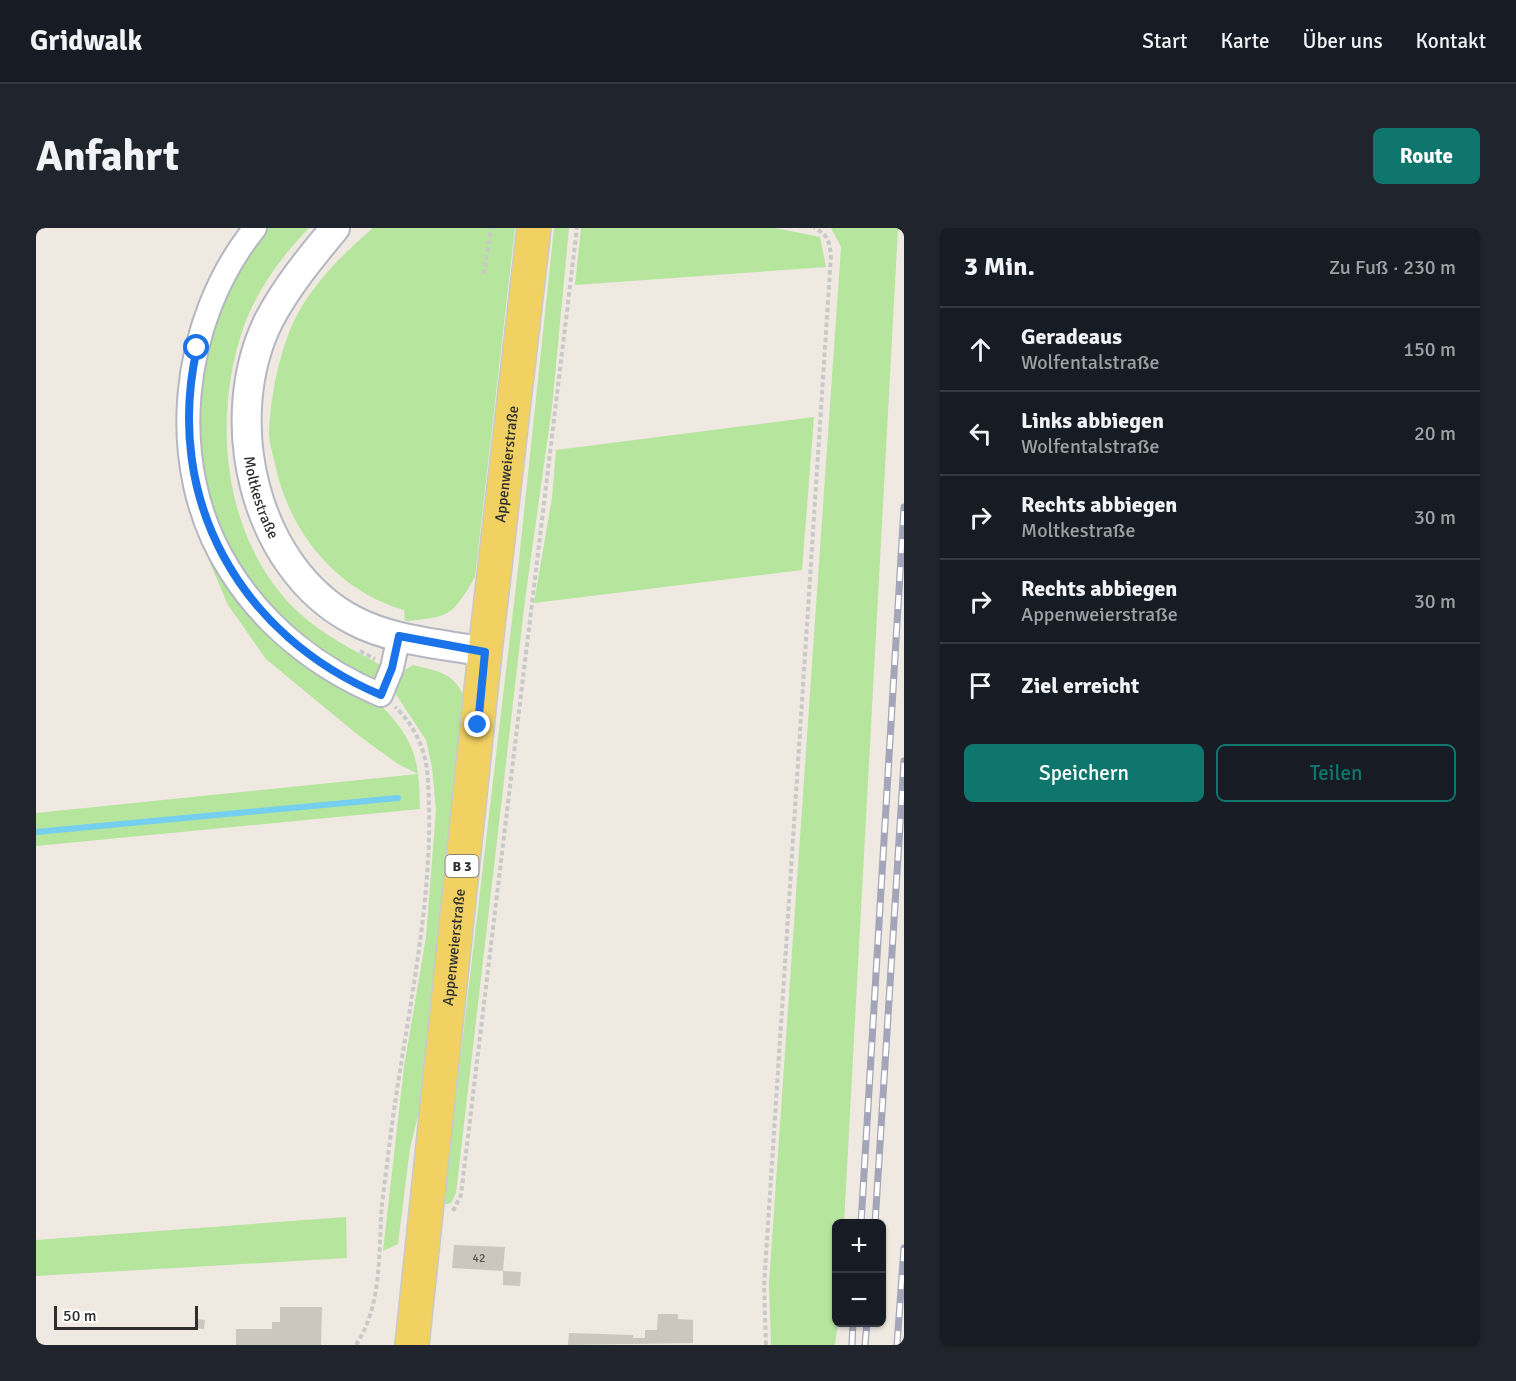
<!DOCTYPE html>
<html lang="de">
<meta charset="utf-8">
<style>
:root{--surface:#171b24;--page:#20242c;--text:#f1f3f6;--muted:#9ea1a6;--line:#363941;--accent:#0f766e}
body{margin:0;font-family:Signika,sans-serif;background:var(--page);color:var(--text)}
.controls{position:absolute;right:18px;bottom:18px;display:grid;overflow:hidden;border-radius:9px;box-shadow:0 2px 4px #0004}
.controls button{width:54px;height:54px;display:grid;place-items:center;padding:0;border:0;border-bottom:2px solid var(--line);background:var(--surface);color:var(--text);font:30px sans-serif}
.scale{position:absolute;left:18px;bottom:15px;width:144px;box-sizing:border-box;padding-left:6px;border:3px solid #2e2e2e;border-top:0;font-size:16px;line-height:21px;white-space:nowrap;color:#2e2e2e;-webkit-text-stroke:4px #fff;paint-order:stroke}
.stop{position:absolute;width:18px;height:18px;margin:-14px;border:4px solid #1a73e8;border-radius:50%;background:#fff}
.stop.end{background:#1a73e8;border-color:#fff;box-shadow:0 2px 6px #0008}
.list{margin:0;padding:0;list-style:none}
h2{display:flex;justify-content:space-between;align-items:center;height:78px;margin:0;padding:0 24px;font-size:26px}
h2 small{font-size:20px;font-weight:400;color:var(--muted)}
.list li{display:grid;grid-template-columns:39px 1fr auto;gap:18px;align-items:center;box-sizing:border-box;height:84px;padding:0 24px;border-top:2px solid var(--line)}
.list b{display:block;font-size:22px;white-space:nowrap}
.list p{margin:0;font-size:20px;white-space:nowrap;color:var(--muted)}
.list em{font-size:20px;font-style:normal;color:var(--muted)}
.actions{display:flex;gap:12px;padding:18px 24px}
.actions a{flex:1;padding:14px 0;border:2px solid var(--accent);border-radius:9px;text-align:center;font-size:21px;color:var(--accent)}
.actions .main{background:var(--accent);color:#fff}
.icon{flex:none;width:33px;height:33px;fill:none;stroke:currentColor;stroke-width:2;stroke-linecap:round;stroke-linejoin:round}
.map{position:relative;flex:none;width:868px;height:1117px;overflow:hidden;border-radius:9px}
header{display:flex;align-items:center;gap:36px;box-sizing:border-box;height:84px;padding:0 30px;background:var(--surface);border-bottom:2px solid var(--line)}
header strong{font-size:28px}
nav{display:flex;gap:33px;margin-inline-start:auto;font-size:21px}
.intro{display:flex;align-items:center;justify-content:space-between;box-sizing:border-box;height:144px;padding:0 36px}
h1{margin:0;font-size:42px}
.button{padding:15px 27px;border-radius:9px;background:var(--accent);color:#fff;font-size:21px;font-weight:700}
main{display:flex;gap:36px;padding:0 36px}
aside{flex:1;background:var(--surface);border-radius:9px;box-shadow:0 2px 4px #0004}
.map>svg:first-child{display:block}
.green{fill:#b6e59e}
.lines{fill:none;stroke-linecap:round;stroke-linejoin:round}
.stream{stroke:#75cff0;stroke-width:6}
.building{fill:#cbc7bf}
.minor-casing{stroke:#b4b7c1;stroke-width:26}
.tertiary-casing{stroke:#b4b7c1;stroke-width:32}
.primary-casing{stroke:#c9c9c9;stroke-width:36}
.path{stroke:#c9c9c9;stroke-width:4;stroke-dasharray:4.5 3;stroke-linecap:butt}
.minor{stroke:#fff;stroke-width:22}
.tertiary{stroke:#fff;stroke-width:28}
.primary{stroke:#f2d163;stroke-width:33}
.rail-casing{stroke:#a3a6b8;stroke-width:7}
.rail{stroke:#fff;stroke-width:4.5;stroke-dasharray:14;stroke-linecap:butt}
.route{stroke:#1a73e8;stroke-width:8}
.labels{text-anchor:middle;stroke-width:4.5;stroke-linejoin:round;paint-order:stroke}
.number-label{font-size:12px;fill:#555452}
.shield{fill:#fff;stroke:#6d6d6d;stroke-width:1.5}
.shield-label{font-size:14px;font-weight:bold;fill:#2e2e2e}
.street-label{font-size:15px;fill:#2e2e2e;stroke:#fff}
</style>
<header>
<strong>Gridwalk</strong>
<nav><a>Start</a><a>Karte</a><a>Über uns</a><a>Kontakt</a></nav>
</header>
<div class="intro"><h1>Anfahrt</h1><a class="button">Route</a></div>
<main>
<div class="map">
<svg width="868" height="1117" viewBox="0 0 868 1117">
<rect width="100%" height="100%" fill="#efe9e1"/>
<!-- green -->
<g class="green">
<path d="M229 0H273C246 28 222 60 208 98 175 191 187 312 261 383 286 406 315 421 345 437L346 444C341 448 335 452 329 451 324 450 318 444 313 442 274 419 218 370 197 329 179 296 163 254 161 217 158 174 173 95 193 58 204 38 217 19 229 0Z"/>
<path d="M337 0H479L439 349C416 388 415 389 369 393L368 382C301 363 253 304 239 236 237 226 233 215 233 205 234 170 244 120 260 89 278 54 308 25 337 0Z"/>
<polygon points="518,0 533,0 516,179 489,372 420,965 415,975 407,977 482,341"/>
<polygon points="545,0 739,0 784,9 790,39 539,57"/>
<polygon points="795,0 862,0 808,995 800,996 802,1095 799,1117 735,1117 733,1055 805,19"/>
<polygon points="778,189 766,342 498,375 516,270 520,222"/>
<path d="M181 334 343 475C379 513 383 529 384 581L0 618V585L382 546 362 536 322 507 230 431 192 377 174 335Z"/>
<path d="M377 437C405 444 419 445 430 473L391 851 374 920 362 1016 347 1023 368 839 390 709 400 582 396 539 390 512 359 465V452L364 445Z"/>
<polygon points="310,989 311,1030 0,1048 0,1012"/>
</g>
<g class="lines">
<!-- stream -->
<polyline class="stream" points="0,604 362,570"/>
</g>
<!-- building -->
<g class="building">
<polygon points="418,1017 469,1019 467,1043 416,1040"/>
<polygon points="467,1043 485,1044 484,1058 467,1057"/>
<polygon points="244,1079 286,1079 285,1117 200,1117 200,1101 236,1101 236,1094 244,1094"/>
<polygon points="622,1086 642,1086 642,1091 657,1092 657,1115 532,1117 533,1105 597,1107 597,1110 609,1110 609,1102 621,1102"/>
<polygon points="161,1091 169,1092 168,1101 160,1100"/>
</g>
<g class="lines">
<defs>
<path id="minor" d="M219 0C144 93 128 238 193 341 229 399 283 441 345 467L356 440 363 408"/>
<g id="tertiary">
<path id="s1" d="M299 0C275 29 251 58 233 92 184 190 217 339 317 392 356 413 407 416 449 424"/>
</g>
<g id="primary">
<path id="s2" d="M376 1117 449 424 498 0"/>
</g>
</defs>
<!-- minor casing -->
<use href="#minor" class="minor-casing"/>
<!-- tertiary casing -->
<use href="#tertiary" class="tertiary-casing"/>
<!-- primary casing -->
<use href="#primary" class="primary-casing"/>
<!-- path -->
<g class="path">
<polyline points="448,46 455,0"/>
<polyline points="324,423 339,431"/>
<polyline points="417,983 425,967 541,0"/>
<path d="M320 1117C347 1076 342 1024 346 976 349 952 352 928 355 904 370 788 402 658 391 542 389 520 376 494 359 479"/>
<path d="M730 1117 728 1058 795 27C793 13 792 6 778 0"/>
</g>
<!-- minor -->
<use href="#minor" class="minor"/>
<!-- tertiary -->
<use href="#tertiary" class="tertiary"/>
<!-- primary -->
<use href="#primary" class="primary"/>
<defs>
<g id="rail">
<polyline points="825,996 868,279"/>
<polyline points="839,996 868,533"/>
<polyline points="816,1117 817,1094"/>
<polyline points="829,1117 831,1094"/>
<polyline points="861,1117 868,1020"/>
</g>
</defs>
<!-- rail casing -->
<use href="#rail" class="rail-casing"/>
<!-- rail -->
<use href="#rail" class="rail"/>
</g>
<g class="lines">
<!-- route -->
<path class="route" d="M161 120C127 271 204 408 345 467L356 440 363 408 449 424 442 497"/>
</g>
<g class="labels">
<!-- number labels -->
<g class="number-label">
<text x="443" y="1034">42</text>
</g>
<!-- shield labels -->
<rect class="shield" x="409.5" y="627" width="33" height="22" rx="4.5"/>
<g class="shield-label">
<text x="426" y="643">B 3</text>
</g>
<!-- street labels -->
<g class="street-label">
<text dy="5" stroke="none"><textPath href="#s2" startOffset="886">Appenweierstraße</textPath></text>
<text dy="5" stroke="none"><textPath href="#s1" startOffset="296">Moltkestraße</textPath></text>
<text dy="5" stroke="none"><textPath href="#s2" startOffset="400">Appenweierstraße</textPath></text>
</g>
</g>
</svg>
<div class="controls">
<button>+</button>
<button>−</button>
</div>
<div class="scale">50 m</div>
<div class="stop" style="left:161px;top:120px"></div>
<div class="stop end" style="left:442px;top:497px"></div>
</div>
<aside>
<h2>3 Min.<small>Zu Fuß · 230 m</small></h2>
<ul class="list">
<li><svg class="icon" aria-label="ahead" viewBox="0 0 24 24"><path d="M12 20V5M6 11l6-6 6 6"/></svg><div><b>Geradeaus</b><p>Wolfentalstraße</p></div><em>150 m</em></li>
<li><svg class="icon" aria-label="left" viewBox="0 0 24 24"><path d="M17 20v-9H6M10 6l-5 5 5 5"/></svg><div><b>Links abbiegen</b><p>Wolfentalstraße</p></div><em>20 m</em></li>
<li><svg class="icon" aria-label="right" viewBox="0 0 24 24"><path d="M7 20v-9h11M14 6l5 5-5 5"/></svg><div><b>Rechts abbiegen</b><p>Moltkestraße</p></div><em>30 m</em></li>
<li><svg class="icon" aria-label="right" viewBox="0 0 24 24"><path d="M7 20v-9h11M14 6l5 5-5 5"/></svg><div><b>Rechts abbiegen</b><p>Appenweierstraße</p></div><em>30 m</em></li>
<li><svg class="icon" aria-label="arrive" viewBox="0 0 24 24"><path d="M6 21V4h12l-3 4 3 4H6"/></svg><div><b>Ziel erreicht</b></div></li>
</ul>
<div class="actions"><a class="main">Speichern</a><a>Teilen</a></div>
</aside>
</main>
